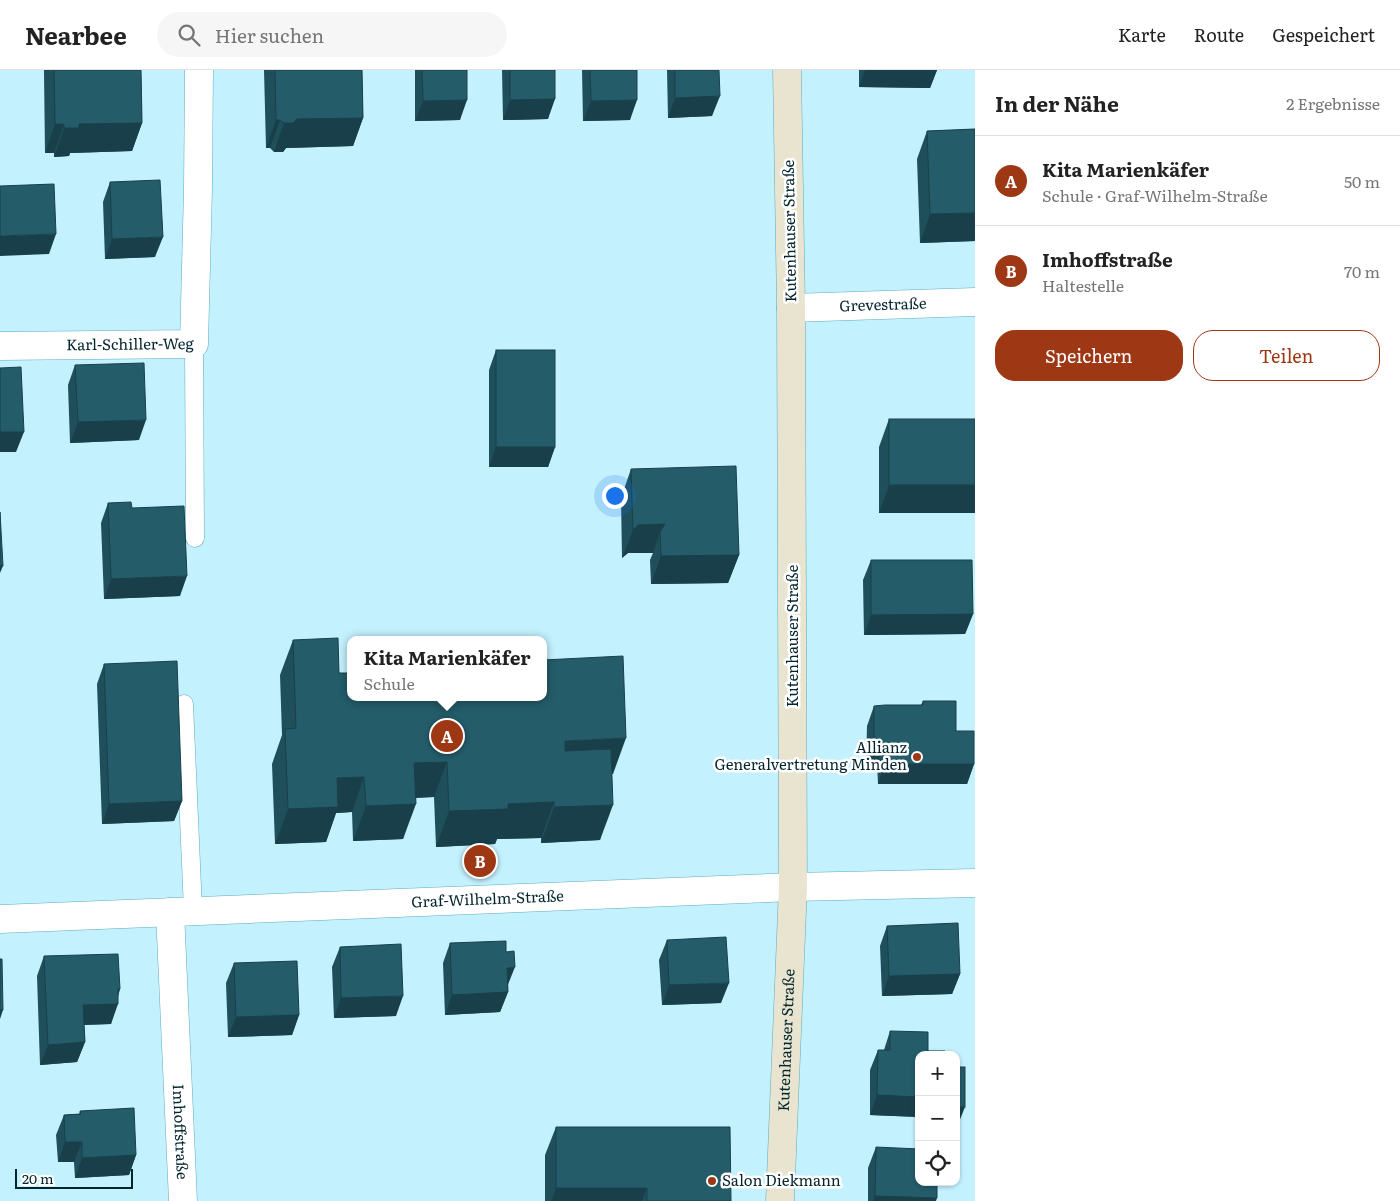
<!DOCTYPE html>
<html lang="de">
<meta charset="utf-8">
<style>
:root{--surface:#fff;--page:#f6f6f6;--text:#222;--muted:#767676;--line:#e0e0e0;--accent:#9e3714}
body{margin:0;font-family:Literata,serif;background:var(--page);color:var(--text)}
.controls{position:absolute;right:15px;bottom:15px;display:grid;overflow:hidden;border-radius:10px;box-shadow:0 1px 4px #0004}
.controls button{width:45px;height:45px;display:grid;place-items:center;padding:0;border:0;border-bottom:1px solid var(--line);background:var(--surface);color:var(--text);font:25px sans-serif}
.scale{position:absolute;left:15px;bottom:12px;width:118px;box-sizing:border-box;padding-left:5px;border:2px solid #03252d;border-top:0;font-size:14px;line-height:18px;white-space:nowrap;color:#03252d;-webkit-text-stroke:4px #fff;paint-order:stroke}
.you{position:absolute;left:614px;top:425px;width:18px;height:18px;margin:-12px;border:4px solid #fff;border-radius:50%;background:#1a73e8;box-shadow:0 0 0 8px #1a73e833}
.badge{display:grid;place-items:center;width:32px;height:32px;border-radius:50%;background:var(--accent);color:#fff;font-size:16px;font-weight:700}
.pin{position:absolute;translate:-50% -50%;border:2px solid #fff;box-shadow:0 1px 5px #0006}
.popup{position:absolute;left:347px;top:566px;width:200px;height:65px;box-sizing:border-box;display:grid;place-content:center;border-radius:10px;background:var(--surface);filter:drop-shadow(0 1px 4px #0005);font-size:16px;white-space:nowrap;color:var(--muted)}
.popup b{font-size:19px;color:var(--text)}
.popup::after{content:'';position:absolute;left:50%;top:100%;margin-left:-10px;border:10px solid transparent;border-top-color:var(--surface)}
.list{margin:0;padding:0;list-style:none}
h2{display:flex;justify-content:space-between;align-items:center;height:65px;margin:0;padding:0 20px;font-size:21px}
h2 small{font-size:16px;font-weight:400;color:var(--muted)}
.list li{display:grid;grid-template-columns:32px 1fr auto;gap:15px;align-items:center;box-sizing:border-box;height:90px;padding:0 20px;border-top:1px solid var(--line)}
.list b{display:block;font-size:19px;white-space:nowrap}
.list p{margin:0;font-size:16px;white-space:nowrap;color:var(--muted)}
.list em{font-size:16px;font-style:normal;color:var(--muted)}
.actions{display:flex;gap:10px;padding:15px 20px}
.actions a{flex:1;padding:11px 0;border:1px solid var(--accent);border-radius:20px;text-align:center;font-size:18px;color:var(--accent)}
.actions .main{background:var(--accent);color:#fff}
.icon{flex:none;width:28px;height:28px;fill:none;stroke:currentColor;stroke-width:2;stroke-linecap:round;stroke-linejoin:round}
.map{position:relative;flex:none;width:975px;height:1131px;overflow:hidden}
header{display:flex;align-items:center;gap:30px;box-sizing:border-box;height:70px;padding:0 25px;background:var(--surface);border-bottom:1px solid var(--line)}
header strong{font-size:24px}
nav{display:flex;gap:28px;margin-inline-start:auto;font-size:18px}
.search{width:350px;height:45px;background:var(--page);display:flex;align-items:center;gap:12px;box-sizing:border-box;padding:0 18px;border-radius:28px;color:var(--muted);font-size:19px}
main{display:flex}
aside{flex:1;background:var(--surface)}
.map>svg:first-child{display:block}
.lines{fill:none;stroke-linecap:round;stroke-linejoin:round}
.lane-casing{stroke:#5eabc0;stroke-width:19}
.street-casing{stroke:#5eabc0;stroke-width:29}
.secondary-casing{stroke:#5eabc0;stroke-width:29}
.lane{stroke:#fff;stroke-width:18}
.street{stroke:#fff;stroke-width:28}
.secondary{stroke:#e8e4cf;stroke-width:28}
.wall{fill:#1f4f5b}
.shaded-wall{fill:#19404a}
.building{fill:#245c6a;stroke:#19404a}
.poi-dot{fill:#9e3714;stroke:#fff;stroke-width:2}
.labels{text-anchor:middle;stroke-width:5;stroke-linejoin:round;paint-order:stroke}
.street-label{font-size:15px;fill:#03252d;stroke:#fff}
.poi-label{font-size:15px;fill:#03252d;stroke:#fff;text-anchor:end}
</style>
<header>
<strong>Nearbee</strong>
<div class="search"><svg class="icon" aria-label="search" viewBox="0 0 24 24"><circle cx="10" cy="10" r="6"/><path d="M15 15l6 6"/></svg>Hier suchen</div>
<nav><a>Karte</a><a>Route</a><a>Gespeichert</a></nav>
</header>
<main>
<div class="map">
<svg width="975" height="1131" viewBox="0 0 975 1131">
<rect width="100%" height="100%" fill="#c4f1fe"/>
<g class="lines">
<defs>
<g id="lane">
<polyline points="194,274 195,468"/>
<polyline points="184,634 193,840"/>
</g>
<g id="street">
<path id="s1" d="M791 238 975 232"/>
<path id="s2" d="M0 276 194 274 198 119 199 0"/>
<path id="s3" d="M170 842 183 1131"/>
<path id="s4" d="M0 849 793 817 975 813"/>
</g>
<g id="secondary">
<path id="s5" d="M780 1131 793 817 791 238 787 0"/>
</g>
</defs>
<!-- lane casing -->
<use href="#lane" class="lane-casing"/>
<!-- street casing -->
<use href="#street" class="street-casing"/>
<!-- secondary casing -->
<use href="#secondary" class="secondary-casing"/>
<!-- lane -->
<use href="#lane" class="lane"/>
<!-- street -->
<use href="#street" class="street"/>
<!-- secondary -->
<use href="#secondary" class="secondary"/>
</g>
<!-- wall -->
<g class="wall">
<polygon points="44,0 141,0 142,53 132,81 70,83 69,86 54,87 54,83 45,83 44,2"/>
<polygon points="264,0 362,0 363,48 353,76 286,78 283,82 274,82 270,78 266,78"/>
<polygon points="415,0 467,0 460,50 415,51"/>
<polygon points="502,0 555,0 548,49 503,50"/>
<polygon points="582,0 637,0 630,50 583,51"/>
<polygon points="667,0 719,0 712,46 668,48"/>
<polygon points="859,0 937,0 930,18 859,17"/>
<polygon points="975,59 975,171 920,173 917,89 927,61"/>
<polygon points="110,112 155,187 105,189 103,132"/>
<polygon points="496,280 555,377 548,397 489,397 489,300"/>
<polygon points="75,295 139,370 70,373 68,315"/>
<polygon points="889,349 975,443 879,443 879,377"/>
<polygon points="631,399 739,485 728,513 651,514 650,490 653,483 628,483 622,488 621,428"/>
<polygon points="108,433 132,438 180,526 104,529 101,453"/>
<polygon points="871,490 973,544 965,564 864,565 863,510"/>
<polygon points="293,570 339,603 613,704 612,704 600,770 541,773 541,768 497,769 495,774 436,777 434,727 416,728 403,769 353,771 352,742 336,743 326,772 275,774 272,694 282,665 280,605"/>
<polygon points="104,594 182,731 174,751 102,754 97,614"/>
<polygon points="923,631 956,661 974,694 967,714 878,714 877,693 866,693 867,656 874,636 921,635"/>
<polygon points="887,856 960,904 952,924 882,926 880,876"/>
<polygon points="667,870 721,933 662,935 659,890"/>
<polygon points="450,873 506,882 508,922 500,942 445,945 443,893"/>
<polygon points="340,877 396,946 334,948 332,897"/>
<polygon points="44,886 120,919 111,954 84,955 85,972 77,992 40,995 37,906"/>
<polygon points="234,893 299,945 292,965 228,967 226,913"/>
<polygon points="890,961 919,985 919,1047 870,1045 870,1000 878,980 884,980"/>
<polygon points="80,1041 136,1085 129,1105 75,1108 74,1092 58,1092 56,1065 64,1045 79,1044"/>
<polygon points="556,1057 731,1131 545,1131 545,1085"/>
<polygon points="876,1077 936,1131 868,1131 868,1098"/>
</g>
<!-- shaded-wall -->
<g class="shaded-wall">
<polygon points="865,0 937,0 930,18 859,17"/>
<polygon points="720,26 712,46 668,48 675,28"/>
<polygon points="555,29 548,49 503,50 510,30"/>
<polygon points="467,30 460,50 415,51 423,31"/>
<polygon points="637,30 630,50 583,51 591,31"/>
<polygon points="363,48 353,76 286,78 283,82 274,82 284,53 297,49"/>
<polygon points="276,50 280,50 270,78 266,78"/>
<polygon points="142,53 132,81 70,83 69,86 54,87 64,58 79,54"/>
<polygon points="55,54 64,54 54,83 45,83"/>
<polygon points="975,143 975,171 920,173 930,144"/>
<polygon points="56,164 49,184 0,186 0,166"/>
<polygon points="163,167 155,187 105,189 112,169"/>
<polygon points="146,350 139,370 70,373 78,352"/>
<polygon points="0,362 24,362 16,382 0,382"/>
<polygon points="496,377 555,377 548,397 489,397"/>
<polygon points="889,415 975,415 975,443 879,443"/>
<polygon points="665,454 660,462 653,483 628,483 622,488 633,460 638,455"/>
<polygon points="739,485 728,513 651,514 661,486"/>
<polygon points="0,496 3,496 0,503"/>
<polygon points="187,506 180,526 104,529 111,509"/>
<polygon points="973,544 965,564 864,565 871,545"/>
<polygon points="626,668 613,704 552,706 565,671"/>
<polygon points="874,673 885,673 877,693 866,693"/>
<polygon points="447,692 434,727 401,728 414,693"/>
<polygon points="885,694 974,694 967,714 878,714"/>
<polygon points="364,707 352,742 336,743 326,772 275,774 288,739 337,708"/>
<polygon points="182,731 174,751 102,754 109,734"/>
<polygon points="554,732 541,768 497,769 495,774 436,777 449,741 508,734"/>
<polygon points="416,734 403,769 353,771 366,736"/>
<polygon points="613,735 600,770 541,773 554,737"/>
<polygon points="515,897 507,917 507,898"/>
<polygon points="960,904 952,924 882,926 889,906"/>
<polygon points="729,913 721,933 662,935 669,915"/>
<polygon points="118,919 120,919 114,934 118,934 111,954 76,955 83,935"/>
<polygon points="508,922 500,942 445,945 452,925"/>
<polygon points="403,926 396,946 334,948 341,928"/>
<polygon points="0,940 3,940 0,949"/>
<polygon points="299,945 292,965 228,967 236,947"/>
<polygon points="85,972 77,992 40,995 48,975"/>
<polygon points="877,1025 919,1027 919,1047 870,1045"/>
<polygon points="956,1037 965,1037 957,1057 956,1057"/>
<polygon points="65,1072 82,1072 74,1092 58,1092"/>
<polygon points="136,1085 129,1105 75,1108 82,1088"/>
<polygon points="556,1118 647,1118 642,1131 551,1131"/>
<polygon points="875,1126 937,1128 936,1131 873,1131"/>
</g>
<!-- building -->
<g class="building">
<polygon points="54,0 141,0 142,53 79,54 79,58 64,58 64,54 55,54"/>
<polygon points="275,0 362,0 363,48 297,49 293,53 284,53 280,50 276,50"/>
<polygon points="422,0 467,0 467,30 423,31"/>
<polygon points="510,0 555,0 555,29 510,30"/>
<polygon points="590,0 637,0 637,30 591,31"/>
<polygon points="675,0 719,0 720,26 675,28"/>
<polygon points="975,59 975,143 930,144 927,61"/>
<polygon points="160,110 163,167 112,169 110,112"/>
<polygon points="54,114 56,164 0,166 0,116"/>
<rect x="496" y="280" width="59" height="97"/>
<polygon points="144,293 146,350 78,352 75,295"/>
<polygon points="21,297 24,362 0,362 0,298"/>
<rect x="889" y="349" width="86" height="66"/>
<polygon points="736,396 739,485 661,486 660,462 665,454 638,455 633,460 631,399"/>
<polygon points="131,432 132,438 184,436 187,506 111,509 108,433"/>
<polygon points="0,442 3,496 0,496"/>
<polygon points="871,490 972,490 973,544 871,545"/>
<polygon points="338,568 339,603 351,603 351,627 543,627 543,590 623,586 626,668 565,671 565,681 611,679 613,735 554,737 554,732 508,734 508,739 449,741 447,692 414,693 416,734 366,736 364,707 337,708 338,737 288,739 285,659 296,658 293,570"/>
<polygon points="177,591 182,731 109,734 104,594"/>
<polygon points="923,631 956,631 956,661 974,661 974,694 885,694 885,673 874,673 874,636 885,635 923,635"/>
<polygon points="958,853 960,904 889,906 887,856"/>
<polygon points="726,867 729,913 669,915 667,870"/>
<polygon points="506,871 506,882 514,881 515,897 507,898 508,922 452,925 450,873"/>
<polygon points="401,874 403,926 341,928 340,877"/>
<polygon points="118,884 120,919 118,919 118,934 83,935 85,972 48,975 44,886"/>
<polygon points="0,889 2,889 3,940 0,940"/>
<polygon points="297,891 299,945 236,947 234,893"/>
<polygon points="890,961 928,962 928,981 945,981 945,985 919,985 919,1027 877,1025 878,980 890,980"/>
<rect x="956" y="997" width="9" height="40"/>
<polygon points="134,1038 136,1085 82,1088 82,1072 65,1072 64,1045 81,1044 80,1041"/>
<polygon points="556,1057 730,1057 731,1131 647,1131 647,1118 556,1118"/>
<polygon points="876,1077 919,1079 919,1112 937,1112 937,1128 875,1126"/>
</g>
<!-- markers -->
<g class="poi-dot">
<circle cx="917" cy="687" r="5"/>
<circle cx="712" cy="1111" r="5"/>
</g>
<g class="labels">
<!-- street labels -->
<g class="street-label">
<text transform="translate(790 161) rotate(-91)" y="5">Kutenhauser Straße</text>
<text dy="5" stroke="none"><textPath href="#s1" startOffset="92">Grevestraße</textPath></text>
<text dy="5" stroke="none"><textPath href="#s2" startOffset="130">Karl-Schiller-Weg</textPath></text>
<text transform="translate(793 566) rotate(-90)" y="5">Kutenhauser Straße</text>
<text dy="5" stroke="none"><textPath href="#s4" startOffset="488">Graf-Wilhelm-Straße</textPath></text>
<text dy="5" stroke="none"><textPath href="#s5" startOffset="161">Kutenhauser Straße</textPath></text>
<text dy="5" stroke="none"><textPath href="#s3" startOffset="220">Imhoffstraße</textPath></text>
</g>
<!-- poi labels -->
<g class="poi-label">
<text x="907" y="683">Allianz<tspan x="907" dy="17">Generalvertretung Minden</tspan></text>
<text x="722" y="1116" text-anchor="start">Salon Diekmann</text>
</g>
</g>
</svg>
<div class="controls">
<button>+</button>
<button>−</button>
<button><svg class="icon" aria-label="locate" viewBox="0 0 24 24"><circle cx="12" cy="12" r="6"/><path d="M12 2v4M12 18v4M2 12h4M18 12h4"/></svg></button>
</div>
<div class="scale">20 m</div>
<div class="you"></div>
<div class="pin badge" style="left:447px;top:666px">A</div>
<div class="popup"><b>Kita Marienkäfer</b>Schule</div>
<div class="pin badge" style="left:480px;top:791px">B</div>
</div>
<aside>
<h2>In der Nähe<small>2 Ergebnisse</small></h2>
<ul class="list">
<li><span class="badge">A</span><div><b>Kita Marienkäfer</b><p>Schule · Graf-Wilhelm-Straße</p></div><em>50 m</em></li>
<li><span class="badge">B</span><div><b>Imhoffstraße</b><p>Haltestelle</p></div><em>70 m</em></li>
</ul>
<div class="actions"><a class="main">Speichern</a><a>Teilen</a></div>
</aside>
</main>
